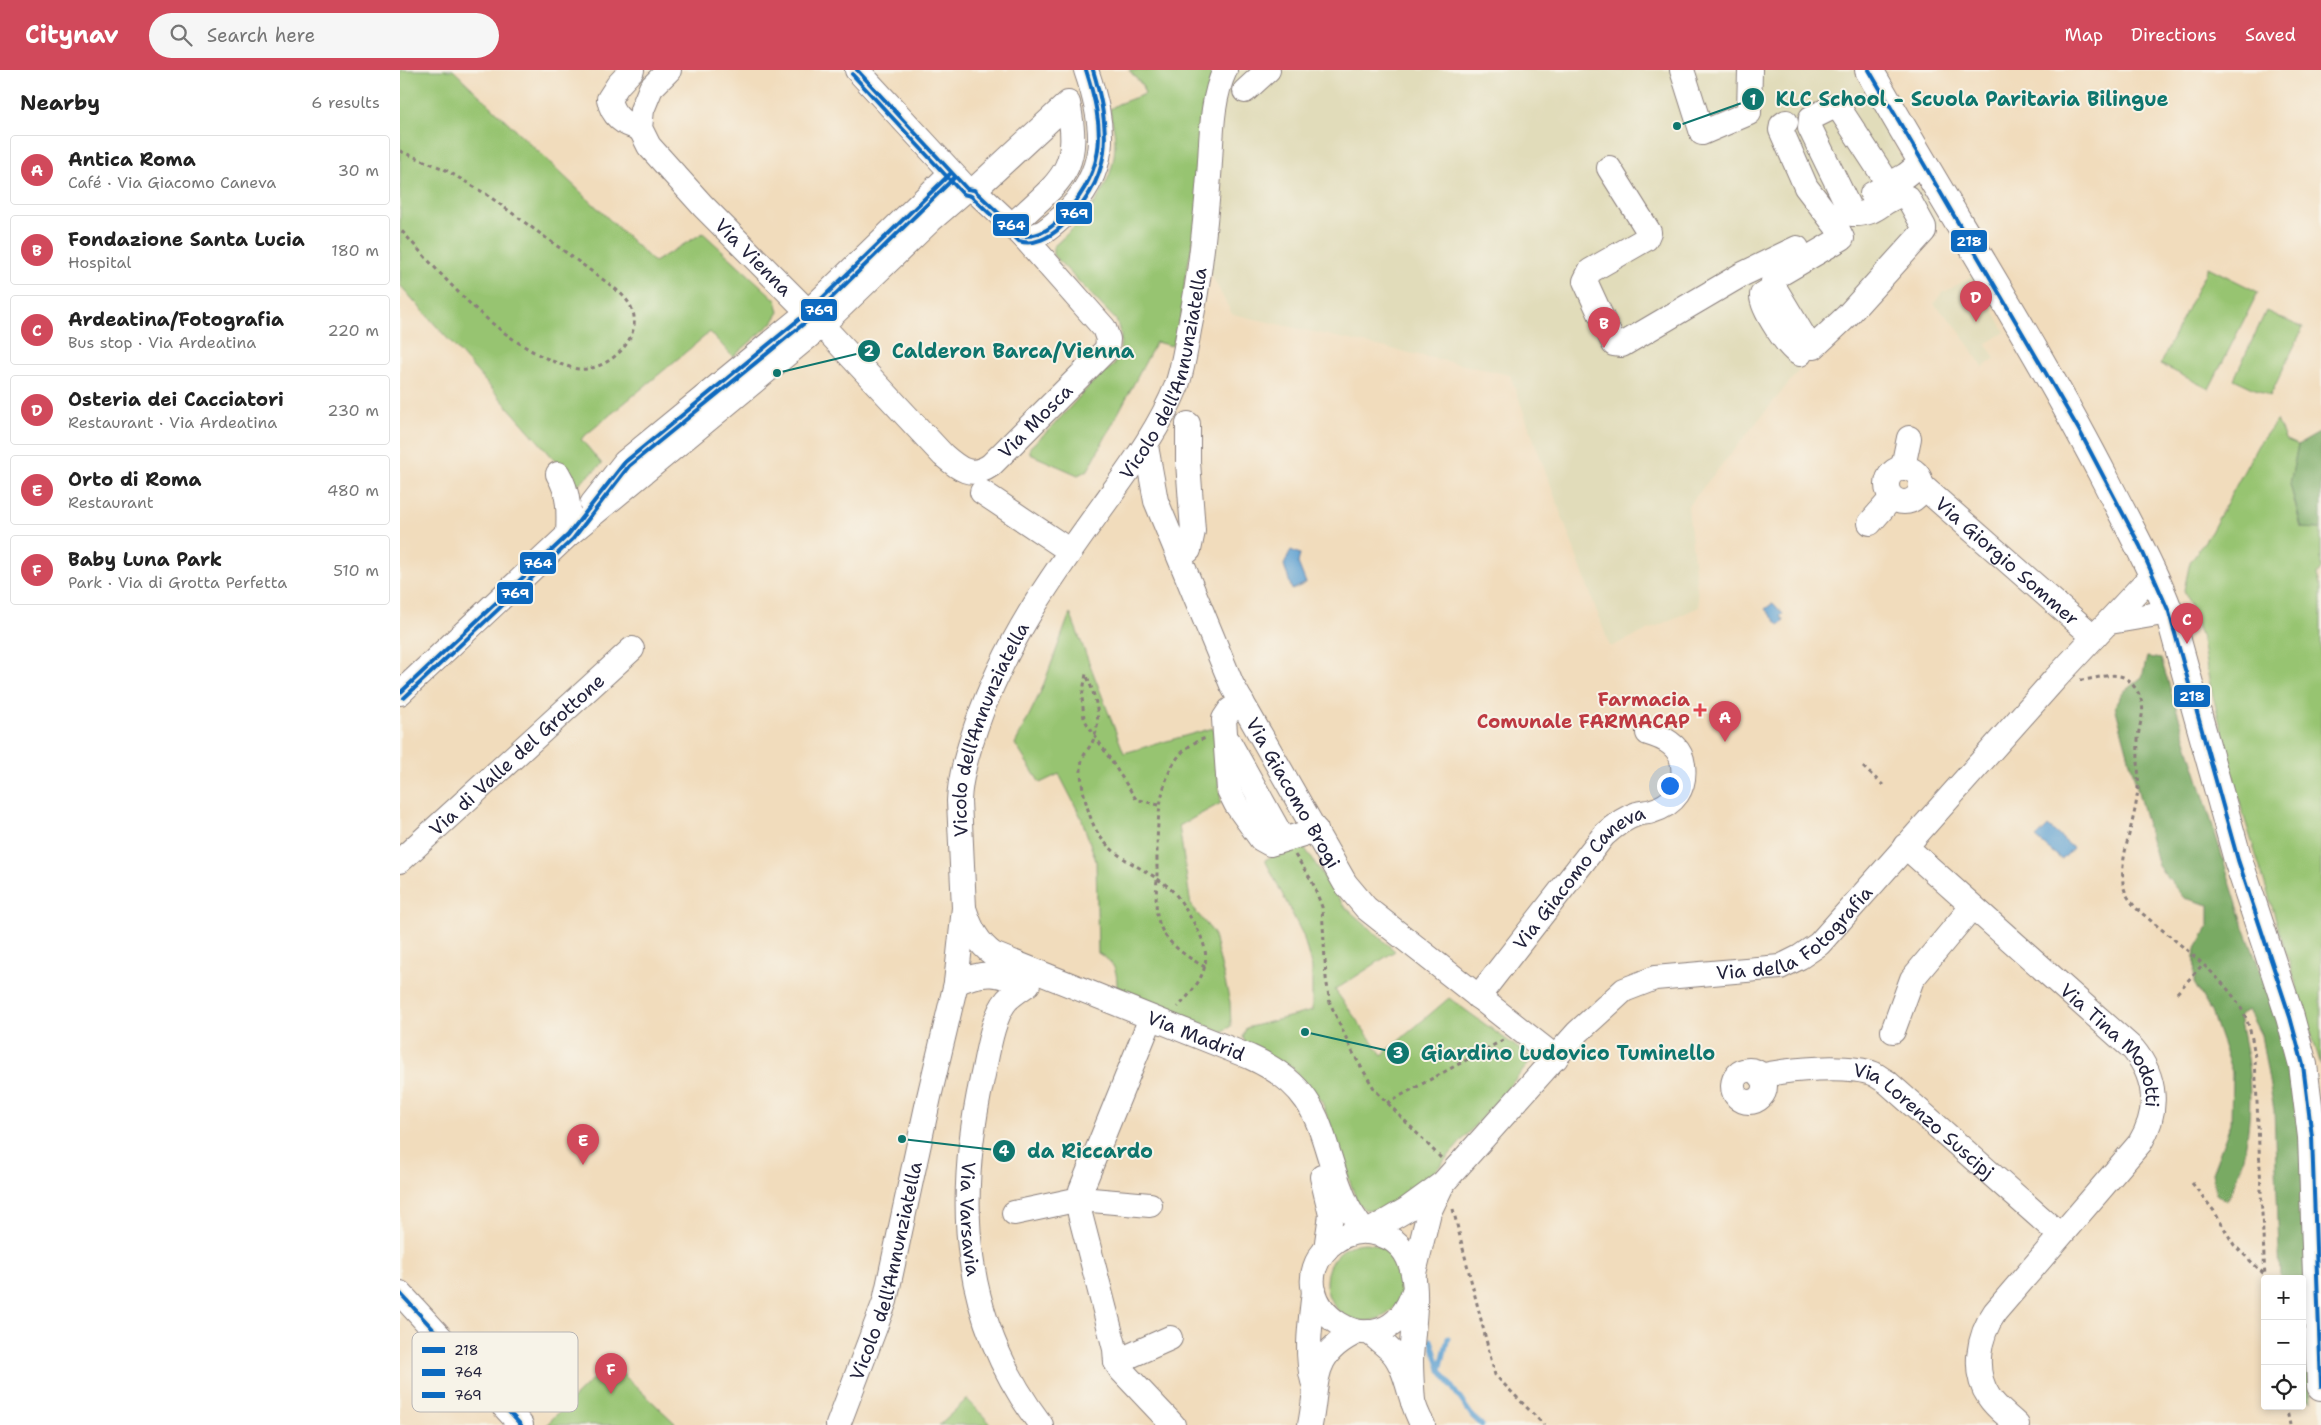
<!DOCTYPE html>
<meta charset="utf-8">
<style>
:root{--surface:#fff;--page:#f6f6f6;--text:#222;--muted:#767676;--line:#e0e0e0;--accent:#d1495b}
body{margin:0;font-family:"Shantell Sans",sans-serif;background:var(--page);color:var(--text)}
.controls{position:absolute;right:15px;bottom:15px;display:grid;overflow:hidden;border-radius:5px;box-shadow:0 2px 8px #0003}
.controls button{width:45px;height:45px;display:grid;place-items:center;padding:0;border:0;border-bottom:1px solid var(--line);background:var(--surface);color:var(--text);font:25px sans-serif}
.you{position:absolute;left:1269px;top:715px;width:18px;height:18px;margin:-12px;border:4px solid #fff;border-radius:50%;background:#1a73e8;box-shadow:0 0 0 8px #1a73e833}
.badge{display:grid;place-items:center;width:32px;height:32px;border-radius:50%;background:var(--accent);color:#fff;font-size:16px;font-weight:700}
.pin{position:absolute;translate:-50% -41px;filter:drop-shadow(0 1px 2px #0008)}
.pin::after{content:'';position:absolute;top:26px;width:18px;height:15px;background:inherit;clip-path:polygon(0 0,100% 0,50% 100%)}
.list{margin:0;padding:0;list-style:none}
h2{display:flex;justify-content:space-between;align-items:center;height:65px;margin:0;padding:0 20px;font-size:21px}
h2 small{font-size:16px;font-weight:400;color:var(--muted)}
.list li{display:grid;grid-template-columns:32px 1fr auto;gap:15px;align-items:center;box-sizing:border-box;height:70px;margin:0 10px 10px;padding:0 10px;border:1px solid var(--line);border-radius:5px}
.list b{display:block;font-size:19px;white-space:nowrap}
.list p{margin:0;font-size:16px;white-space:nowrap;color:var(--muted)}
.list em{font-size:16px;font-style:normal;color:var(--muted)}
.icon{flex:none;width:28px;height:28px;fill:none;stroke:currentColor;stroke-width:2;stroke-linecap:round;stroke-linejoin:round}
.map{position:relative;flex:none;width:1921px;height:1355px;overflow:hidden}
header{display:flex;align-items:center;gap:30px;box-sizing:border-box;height:70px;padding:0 25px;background:var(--accent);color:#fff}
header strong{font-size:24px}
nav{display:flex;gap:28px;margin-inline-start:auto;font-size:18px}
.search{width:350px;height:45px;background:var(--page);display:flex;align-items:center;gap:12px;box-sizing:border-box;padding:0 18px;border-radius:28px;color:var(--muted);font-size:19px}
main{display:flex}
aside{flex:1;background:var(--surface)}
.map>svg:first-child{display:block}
.built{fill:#e1dcba}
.green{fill:#97c471;stroke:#5c7356}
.forest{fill:#79aa63;stroke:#4e664f}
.water{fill:#5fa1d2;stroke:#406286}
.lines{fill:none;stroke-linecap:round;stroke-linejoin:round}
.stream{stroke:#5fa1d2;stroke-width:5}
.minor-casing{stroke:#8a7f7c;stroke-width:26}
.major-casing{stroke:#8a7f7c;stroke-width:30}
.path{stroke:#8a7f7c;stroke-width:3;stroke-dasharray:4 4;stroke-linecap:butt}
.minor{stroke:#fff;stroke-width:24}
.major{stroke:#fff;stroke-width:28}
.bus-1-casing{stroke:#f7f3e8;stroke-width:8}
.bus-2-casing{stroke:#f7f3e8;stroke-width:8}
.bus-3-casing{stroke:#f7f3e8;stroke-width:8}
.bus-1{stroke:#0c69bf;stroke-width:4}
.bus-2{stroke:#0c69bf;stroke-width:4}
.bus-3{stroke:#0c69bf;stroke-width:4}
.health-dot{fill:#e0444e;stroke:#f7f3e8;stroke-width:2}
.labels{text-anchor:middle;stroke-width:4;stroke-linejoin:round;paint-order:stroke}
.street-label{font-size:19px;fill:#22223b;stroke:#f7f3e8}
.health-label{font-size:19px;font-weight:bold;fill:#be3a42;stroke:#f7f3e8;text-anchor:end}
.key{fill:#f7f3e8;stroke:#b7b4b4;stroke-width:1}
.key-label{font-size:14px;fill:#22223b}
.leader{fill:none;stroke:#0f766e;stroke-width:2}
.callout-dot{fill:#0f766e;stroke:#f7f3e8;stroke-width:2}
.mark-label{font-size:15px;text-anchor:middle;font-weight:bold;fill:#fff}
.callout-label{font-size:20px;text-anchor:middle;font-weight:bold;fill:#0f766e;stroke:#f7f3e8;stroke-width:4;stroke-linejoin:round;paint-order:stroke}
.line-badge{stroke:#f7f3e8;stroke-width:2}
.badge-label{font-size:14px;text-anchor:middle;font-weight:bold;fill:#fff}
</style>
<header>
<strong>Citynav</strong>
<div class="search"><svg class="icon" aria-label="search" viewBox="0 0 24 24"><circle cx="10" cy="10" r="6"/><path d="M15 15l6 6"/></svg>Search here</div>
<nav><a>Map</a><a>Directions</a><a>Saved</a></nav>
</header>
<main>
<aside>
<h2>Nearby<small>6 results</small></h2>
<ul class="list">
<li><span class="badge">A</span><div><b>Antica Roma</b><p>Café · Via Giacomo Caneva</p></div><em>30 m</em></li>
<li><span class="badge">B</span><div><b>Fondazione Santa Lucia</b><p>Hospital</p></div><em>180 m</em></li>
<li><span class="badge">C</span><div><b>Ardeatina/Fotografia</b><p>Bus stop · Via Ardeatina</p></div><em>220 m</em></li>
<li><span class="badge">D</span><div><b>Osteria dei Cacciatori</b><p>Restaurant · Via Ardeatina</p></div><em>230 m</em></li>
<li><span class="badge">E</span><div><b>Orto di Roma</b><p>Restaurant</p></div><em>480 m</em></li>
<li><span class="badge">F</span><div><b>Baby Luna Park</b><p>Park · Via di Grotta Perfetta</p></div><em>510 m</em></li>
</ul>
</aside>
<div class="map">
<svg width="1921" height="1355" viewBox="0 0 1921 1355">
<rect width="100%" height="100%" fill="#f7f3e8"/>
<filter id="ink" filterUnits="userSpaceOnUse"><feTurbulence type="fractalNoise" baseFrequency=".02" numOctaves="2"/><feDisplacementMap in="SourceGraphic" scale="10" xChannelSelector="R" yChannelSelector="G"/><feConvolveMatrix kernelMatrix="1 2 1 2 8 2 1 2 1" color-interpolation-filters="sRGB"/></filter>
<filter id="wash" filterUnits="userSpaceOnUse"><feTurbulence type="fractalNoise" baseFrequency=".0096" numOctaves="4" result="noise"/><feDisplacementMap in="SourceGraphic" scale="20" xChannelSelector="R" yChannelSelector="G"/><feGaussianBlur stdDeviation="1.12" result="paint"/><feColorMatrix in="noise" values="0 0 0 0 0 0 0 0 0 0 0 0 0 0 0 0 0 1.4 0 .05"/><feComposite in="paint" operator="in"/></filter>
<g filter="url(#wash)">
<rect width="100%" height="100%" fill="#f1dcbc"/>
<!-- built -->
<g class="built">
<polygon points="832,0 1454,0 1503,91 1501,97 1509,112 1517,115 1540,154 1439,262 1405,293 1288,436 1299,537 1210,577 1110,305 832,244 805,193 822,37"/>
<polygon points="1574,205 1605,262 1586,274 1595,288 1583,297 1555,255 1534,234 1541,224"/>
</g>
<!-- green -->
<g class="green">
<polygon points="0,0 53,0 254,192 303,163 376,230 379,242 372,253 333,287 310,262 181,369 202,394 177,415 0,215"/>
<path d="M729 0H815L795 163 785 208 781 251 772 276 756 272 688 400 678 405 630 384V377L652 357 691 314 714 295 720 281 721 264 716 250 653 185V177C685 148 716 117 715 70 715 60 711 49 710 39L718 34 745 24 742 15Z"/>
<polygon points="1808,197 1858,222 1809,319 1760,294"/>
<polygon points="1866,241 1903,258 1870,326 1834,309"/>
<polygon points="1877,350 1885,369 1898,375 1890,414 1901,458 1921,459 1921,499 1917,505 1921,518 1921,995 1842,740 1809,610 1801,565 1784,520 1790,492 1811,462 1858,375"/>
<path d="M670 543 724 683 813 658 821 733 779 756 791 836 813 862 830 932 831 956 822 962 717 920C717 900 716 894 698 883L696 791 681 747 659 704 640 713 615 674 642 619Z"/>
<polygon points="889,777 904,777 944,836 995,881 935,920 982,985 1049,928 1133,989 1017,1122 979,1141 964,1139 957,1132 922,1032 892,998 845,973 843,966 846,958 912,941 912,899 903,865 865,790"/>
<circle cx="965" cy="1212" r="39"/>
<polygon points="210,1292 277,1355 146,1355"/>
<polygon points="567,1329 592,1355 539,1355"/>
</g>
<!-- forest -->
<g class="forest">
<polygon points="1921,362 1921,459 1902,458 1890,414 1898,375"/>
<path d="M1747 587 1761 589 1845 860 1887 970 1903 1083 1912 1331 1902 1326V1209H1880L1874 1040 1861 965 1848 940 1839 945C1842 965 1848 986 1849 1006 1852 1048 1847 1094 1826 1131L1816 1124 1812 1103 1831 1053 1832 1002 1811 942 1794 913 1795 880 1809 856V835L1784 828 1758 796 1715 636 1722 623 1742 607Z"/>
</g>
<!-- water -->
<g class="water">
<polygon points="891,480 900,484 898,493 906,513 892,520 884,495"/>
<polygon points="1373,533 1383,544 1380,546 1384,551 1379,555 1365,539"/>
<polygon points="1648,756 1673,778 1662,790 1636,768"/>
</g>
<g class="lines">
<!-- stream -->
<g class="stream">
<polyline points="1048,1268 1040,1300 1073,1347 1082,1355"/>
<polyline points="1031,1270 1040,1299"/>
</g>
</g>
</g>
<g filter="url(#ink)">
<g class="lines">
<defs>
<g id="minor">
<path d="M232 0 218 15 209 29C212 46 224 55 240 58"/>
<path id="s1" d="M269 0 251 18 242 40 240 58 249 76 303 136 431 265 543 385C559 399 571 409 591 395L707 279 708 269 704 258 623 166 574 120 567 119 457 0"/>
<polyline points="1282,0 1302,63 1349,43 1350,0"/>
<polyline points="845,21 868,0"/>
<path d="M1386 52 1382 55 1381 60 1406 117 1436 156 1442 168 1377 206 1373 211 1374 217 1410 277H1414L1447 246 1524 161V157L1508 128 1502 125C1480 130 1479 145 1452 144L1410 58 1411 48 1433 37 1439 38 1482 104"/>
<polyline points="1209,98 1249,162 1246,169 1190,201 1185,211 1214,274 1222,275 1341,205 1397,178"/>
<path d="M574 120 668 33C681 96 665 107 621 147"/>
<polyline points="1472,124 1506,105 1521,93"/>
<path d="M623 166C640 168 650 158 662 147 710 101 706 58 686 0"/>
<path d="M1374 217 1362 225C1360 236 1390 282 1400 284"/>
<path id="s2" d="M746 376 756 431 832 615 945 813 966 838 1156 988"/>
<polyline points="1503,397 1509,368"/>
<circle cx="1504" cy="415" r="17"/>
<path d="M158 404C170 424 169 443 168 465"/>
<path id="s3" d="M1521 415 1694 567"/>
<polyline points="582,422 670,481"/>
<polyline points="192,434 225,392 408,242 551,103"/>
<polyline points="1470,453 1492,428"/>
<polyline points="780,487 789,480 793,461 788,392 788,354"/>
<polyline points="1710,552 1769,542"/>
<polyline points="0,623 168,465 421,256 531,150 567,119"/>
<polyline points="842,632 830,640 824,649 829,720 836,734 861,769 870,774 916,760"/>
<polyline points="829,672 883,769"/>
<path id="s4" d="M1505 776 1733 979C1757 1008 1759 1041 1740 1073L1595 1242C1578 1266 1572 1302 1589 1327 1596 1338 1608 1346 1617 1355"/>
<path id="s5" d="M0 791 232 579"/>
<path id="s6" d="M565 841C571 859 578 873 593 884L850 987C929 1022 917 1070 947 1135 952 1145 958 1153 964 1161"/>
<path d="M556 913C584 900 599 903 626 914"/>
<path id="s7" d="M628 914C621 919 613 924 607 930 592 947 587 987 582 1009 555 1134 561 1249 641 1355"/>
<path id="s8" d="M1078 927 1204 765C1214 756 1224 748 1237 744 1242 742 1247 743 1252 741 1275 734 1286 718 1283 695 1281 676 1265 668 1248 663"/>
<polyline points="751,948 681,1120 680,1144 715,1279 716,1292 721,1300 773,1355"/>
<polyline points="1493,961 1512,909 1572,837"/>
<circle cx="1349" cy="1016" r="16"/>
<path id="s9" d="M1361 1006C1388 999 1449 994 1474 1004 1478 1006 1483 1010 1487 1012L1660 1165"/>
<polyline points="922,1107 931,1145 926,1179"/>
<polyline points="614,1143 680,1129 750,1135"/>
<path id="s10" d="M968 1162 1006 1140 1043 1113 1178 962 1224 920 1255 908 1380 897 1400 887 1419 874 1654 610 1753 504"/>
<polyline points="1014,1203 1029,1142 1042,1115"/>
<polyline points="0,1223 121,1355"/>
<path d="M969 1262C977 1269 986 1275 993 1283 1009 1303 1009 1333 1023 1355"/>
<polyline points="716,1292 770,1268"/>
<path d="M913 1311C905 1282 911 1250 914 1221"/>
<path d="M1013 1332C1012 1318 1011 1304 1011 1290 1012 1249 1032 1174 974 1163 957 1159 941 1165 929 1176 871 1232 984 1312 1014 1221"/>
<path id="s11" d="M438 1355 485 1231 529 1027 556 913 564 838 559 731C560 706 568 681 576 657 605 572 650 509 702 437 730 398 759 360 777 315 783 297 786 278 789 260 800 209 805 158 809 106 812 71 810 32 825 0"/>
<path d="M910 1355C919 1311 909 1285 957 1262"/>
</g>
<path id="major" d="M1469 0C1547 138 1634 271 1707 413 1728 455 1752 497 1769 542L1838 790 1890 947 1903 995 1912 1067 1921 1316"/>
</defs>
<!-- minor casing -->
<use href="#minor" class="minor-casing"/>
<!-- major casing -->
<use href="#major" class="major-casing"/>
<!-- path -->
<g class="path">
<path d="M0 81 44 99 86 124 209 214C219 222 229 229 233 242 242 272 202 306 173 298 103 279 47 211 0 159"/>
<path d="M1680 610C1694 610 1713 601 1725 608 1729 610 1733 615 1736 619 1749 640 1739 648 1738 670 1737 689 1740 707 1737 727 1734 754 1720 785 1723 813 1724 823 1730 831 1737 839 1769 867 1823 904 1842 940 1850 954 1853 972 1855 988L1865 1209"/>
<polyline points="1463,697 1483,715"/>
<path d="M759 735 736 729 684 649 682 627 686 604C696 628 703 648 692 673 689 678 684 684 682 690 678 706 687 741 694 756 709 788 741 795 766 815 777 824 782 833 789 845 815 885 810 903 778 937"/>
<polyline points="895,785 912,811 922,837 926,908 930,933 954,985 975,1020 1041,1088"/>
<path d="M805 897C790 889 770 876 762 860 753 843 757 821 757 803 757 760 754 683 806 668"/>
<polyline points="1777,923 1802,895"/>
<polyline points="987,1033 1103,970"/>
<polyline points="1792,1113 1814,1141 1834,1175 1864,1204"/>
<polyline points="1053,1139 1095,1305 1144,1355"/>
<polyline points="1886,1336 1890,1355"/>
</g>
<!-- minor -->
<use href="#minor" class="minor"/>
<!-- major -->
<use href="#major" class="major"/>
<defs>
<polyline id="bus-1" points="1469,0 1679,360 1740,476 1769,542 1838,790 1890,947 1903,995 1912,1067 1921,1316"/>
<g id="bus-2">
<path d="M457 0 567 119 574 120 623 166C641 167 654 156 666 143 708 96 704 57 686 0"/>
<polyline points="0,623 168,465 225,392 408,242 551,103"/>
<polyline points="0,1223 121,1355"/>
</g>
<g id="bus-3">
<path d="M452 4 563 124 571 126 619 171C634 176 650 167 661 157 713 110 712 63 693 0"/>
<polyline points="4,628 173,469 229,396 412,247 555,107"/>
</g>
</defs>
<!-- bus-1 casing -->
<use href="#bus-1" class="bus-1-casing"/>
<!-- bus-2 casing -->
<use href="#bus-2" class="bus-2-casing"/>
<!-- bus-3 casing -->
<use href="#bus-3" class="bus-3-casing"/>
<!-- bus-1 -->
<use href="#bus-1" class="bus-1"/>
<!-- bus-2 -->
<use href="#bus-2" class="bus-2"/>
<!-- bus-3 -->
<use href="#bus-3" class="bus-3"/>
</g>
</g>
<!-- markers -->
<path class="health-dot" d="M1297.5 632.5h5v5h5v5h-5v5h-5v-5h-5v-5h5z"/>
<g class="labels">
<!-- street labels -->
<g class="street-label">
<text dy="7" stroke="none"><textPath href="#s1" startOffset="240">Via Vienna</textPath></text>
<text dy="7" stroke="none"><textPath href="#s11" startOffset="1122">Vicolo dell'Annunziatella</textPath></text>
<text dy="7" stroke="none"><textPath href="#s1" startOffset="631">Via Mosca</textPath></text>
<text dy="7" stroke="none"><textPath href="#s3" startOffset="115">Via Giorgio Sommer</textPath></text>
<text dy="7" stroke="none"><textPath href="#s11" startOffset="718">Vicolo dell'Annunziatella</textPath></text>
<text dy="7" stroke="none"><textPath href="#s5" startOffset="158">Via di Valle del Grottone</textPath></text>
<text dy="7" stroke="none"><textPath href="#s2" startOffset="379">Via Giacomo Brogi</textPath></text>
<text dy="7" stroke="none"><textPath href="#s8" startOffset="158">Via Giacomo Caneva</textPath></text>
<text dy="7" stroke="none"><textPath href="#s10" startOffset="541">Via della Fotografia</textPath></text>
<text dy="7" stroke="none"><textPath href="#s6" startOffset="271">Via Madrid</textPath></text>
<text dy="7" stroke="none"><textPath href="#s4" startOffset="290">Via Tina Modotti</textPath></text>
<text dy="7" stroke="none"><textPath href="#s9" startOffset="181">Via Lorenzo Suscipj</textPath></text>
<text dy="7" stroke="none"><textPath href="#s7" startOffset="251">Via Varsavia</textPath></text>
<text dy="7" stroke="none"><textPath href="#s11" startOffset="162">Vicolo dell'Annunziatella</textPath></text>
</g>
<!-- health labels -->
<g class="health-label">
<text x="1290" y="636">Farmacia<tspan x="1290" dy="22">Comunale FARMACAP</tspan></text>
</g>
</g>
<!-- legend -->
<rect x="12" y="1262" width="166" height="80" rx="8" class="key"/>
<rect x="22" y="1277" width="23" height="6" fill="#0c69bf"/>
<rect x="22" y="1299" width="23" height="7" fill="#0c69bf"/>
<rect x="22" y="1322" width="23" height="6" fill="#0c69bf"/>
<g class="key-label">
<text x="54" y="1285">218</text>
<text x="54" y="1307">764</text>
<text x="54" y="1330">769</text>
</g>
<!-- callouts -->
<path class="leader" d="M1277 56L1353 29M377 303L469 281M905 962L998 983M502 1069L604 1081"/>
<g class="callout-dot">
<circle cx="1277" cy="56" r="5"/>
<circle cx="377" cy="303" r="5"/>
<circle cx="905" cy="962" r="5"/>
<circle cx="502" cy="1069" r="5"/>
<circle cx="1353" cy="29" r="12"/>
<circle cx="469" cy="281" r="12"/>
<circle cx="998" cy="983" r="12"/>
<circle cx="604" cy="1081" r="12"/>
</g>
<g class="mark-label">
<text x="1353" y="35">1</text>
<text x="469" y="286">2</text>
<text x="998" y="988">3</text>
<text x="604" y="1086">4</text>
</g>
<g class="callout-label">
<text x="1572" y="36">KLC School - Scuola Paritaria Bilingue</text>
<text x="613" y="288">Calderon Barca/Vienna</text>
<text x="1168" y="990">Giardino Ludovico Tuminello</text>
<text x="690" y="1088">da Riccardo</text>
</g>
<g class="line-badge">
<rect x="655" y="131" width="38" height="24" rx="5" fill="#0c69bf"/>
<rect x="592" y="143" width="38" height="24" rx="5" fill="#0c69bf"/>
<rect x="1550" y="159" width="38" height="24" rx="5" fill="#0c69bf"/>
<rect x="400" y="228" width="38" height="24" rx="5" fill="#0c69bf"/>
<rect x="119" y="481" width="38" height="24" rx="5" fill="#0c69bf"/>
<rect x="96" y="511" width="38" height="24" rx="5" fill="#0c69bf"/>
<rect x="1773" y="614" width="38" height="24" rx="5" fill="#0c69bf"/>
</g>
<g class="badge-label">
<text x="674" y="148">769</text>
<text x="611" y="160">764</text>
<text x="1569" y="176">218</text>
<text x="419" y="245">769</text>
<text x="138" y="498">764</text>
<text x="115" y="528">769</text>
<text x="1792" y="631">218</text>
</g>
</svg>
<div class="controls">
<button>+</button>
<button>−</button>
<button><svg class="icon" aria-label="locate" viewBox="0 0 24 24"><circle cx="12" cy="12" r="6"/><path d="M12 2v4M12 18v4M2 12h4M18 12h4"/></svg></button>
</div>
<div class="you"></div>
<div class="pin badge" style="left:1325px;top:672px">A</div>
<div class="pin badge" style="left:1204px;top:278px">B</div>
<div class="pin badge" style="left:1787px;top:574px">C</div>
<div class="pin badge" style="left:1576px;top:252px">D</div>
<div class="pin badge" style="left:183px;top:1095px">E</div>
<div class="pin badge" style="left:211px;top:1324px">F</div>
</div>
</main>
